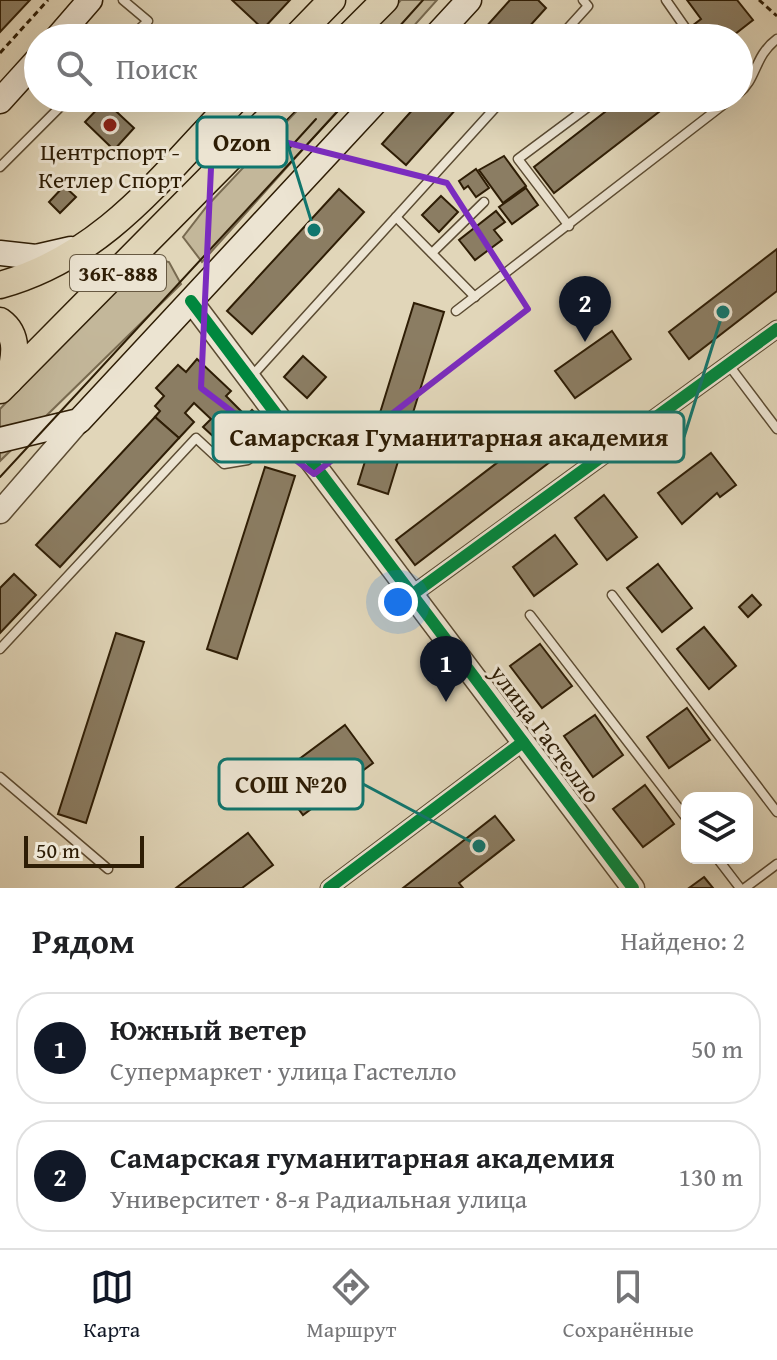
<!DOCTYPE html>
<html lang="ru">
<meta charset="utf-8">
<style>
:root{--surface:#fff;--page:#f2f2f2;--text:#202124;--muted:#757577;--line:#e0e0e0;--accent:#111827}
body{margin:0;font-family:"Gentium Book Plus",serif;background:var(--page);color:var(--text)}
.controls{position:absolute;right:24px;bottom:24px;display:grid;overflow:hidden;border-radius:16px;box-shadow:0 8px 32px #0002}
.controls button{width:72px;height:72px;display:grid;place-items:center;padding:0;border:0;border-bottom:2px solid var(--line);background:var(--surface);color:var(--text);font:40px sans-serif}
.scale{position:absolute;left:24px;bottom:20px;width:120px;box-sizing:border-box;padding-left:8px;border:4px solid #2e1d05;border-top:0;font-size:22px;line-height:28px;white-space:nowrap;color:#2e1d05;-webkit-text-stroke:6px #ece4d2;paint-order:stroke}
.you{position:absolute;left:398px;top:602px;width:28px;height:28px;margin:-20px;border:6px solid #fff;border-radius:50%;background:#1a73e8;box-shadow:0 0 0 12px #1a73e833}
.badge{display:grid;place-items:center;width:52px;height:52px;border-radius:50%;background:var(--accent);color:#fff;font-size:26px;font-weight:700}
.pin{position:absolute;translate:-50% -66px;filter:drop-shadow(0 2px 4px #0008)}
.pin::after{content:'';position:absolute;top:42px;width:28px;height:24px;background:inherit;clip-path:polygon(0 0,100% 0,50% 100%)}
.list{margin:0;padding:0;list-style:none}
h2{display:flex;justify-content:space-between;align-items:center;height:104px;margin:0;padding:0 32px;font-size:34px}
h2 small{font-size:26px;font-weight:400;color:var(--muted)}
.list li{display:grid;grid-template-columns:52px 1fr auto;gap:24px;align-items:center;box-sizing:border-box;height:112px;margin:0 16px 16px;padding:0 16px;border:2px solid var(--line);border-radius:32px}
.list b{display:block;font-size:30px;white-space:nowrap}
.list p{margin:0;font-size:26px;white-space:nowrap;color:var(--muted)}
.list em{font-size:26px;font-style:normal;color:var(--muted)}
.icon{flex:none;width:44px;height:44px;fill:none;stroke:currentColor;stroke-width:2;stroke-linecap:round;stroke-linejoin:round}
.map{position:relative;flex:none;width:777px;height:888px;overflow:hidden}
.search{position:absolute;background:var(--surface);box-shadow:0 8px 32px #0002;left:24px;right:24px;top:24px;height:88px;display:flex;align-items:center;gap:20px;box-sizing:border-box;padding:0 28px;border-radius:44px;color:var(--muted);font-size:30px}
.sheet{height:360px;background:var(--surface)}
nav{display:flex;justify-content:space-around;align-items:center;box-sizing:border-box;height:112px;border-top:2px solid var(--line);background:var(--surface);font-size:22px;color:var(--muted)}
nav a{display:grid;justify-items:center;gap:4px}
nav .on{color:var(--accent)}
.map>svg:first-child{display:block}
.green{fill:#c3b79a;stroke:#786a50;stroke-width:2}
.building{fill:#8b7d63;stroke:#2e1d05;stroke-width:2}
.lines{fill:none;stroke-linecap:round;stroke-linejoin:round}
.service-casing{stroke:#5b4b32;stroke-width:11}
.minor-casing{stroke:#5b4b32;stroke-width:19}
.tertiary-casing{stroke:#5b4b32;stroke-width:25}
.secondary-casing{stroke:#2e1d05;stroke-width:27}
.primary-casing{stroke:#2e1d05;stroke-width:29}
.path{stroke:#2e1d05;stroke-width:3;stroke-dasharray:6 4;stroke-linecap:butt}
.service{stroke:#ece4d2;stroke-width:8}
.minor{stroke:#ece4d2;stroke-width:16}
.tertiary{stroke:#ece4d2;stroke-width:22}
.secondary{stroke:#ece4d2;stroke-width:24}
.primary{stroke:#e1d6b9;stroke-width:26}
.tram{stroke:#2e1d05;stroke-width:2}
.cycleway-casing{stroke:#ece4d2;stroke-width:17}
.cycleway{stroke:#00873e;stroke-width:12}
.marked{fill:none;stroke:#7b2cbf;stroke-width:6;stroke-linejoin:round}
.poi-dot{fill:#8f2418;stroke:#ece4d2;stroke-width:3}
.labels{text-anchor:middle;stroke-width:6;stroke-linejoin:round;paint-order:stroke}
.shield{fill:#ece4d2;stroke:#675942;stroke-width:2}
.shield-label{font-size:22px;font-weight:bold;fill:#2e1d05}
.poi-label{font-size:24px;fill:#2e1d05;stroke:#ece4d2}
.street-label{font-size:24px;fill:#2e1d05;stroke:#ece4d2}
.leader{fill:none;stroke:#0f766e;stroke-width:3}
.callout-dot{fill:#0f766e;stroke:#ece4d2;stroke-width:3}
.callout{fill:#ece4d2;stroke:#0f766e;stroke-width:3}
.callout-label{font-size:26px;text-anchor:middle;font-weight:bold;fill:#2e1d05}
</style>
<div class="map">
<svg width="777" height="888" viewBox="0 0 777 888">
<rect width="100%" height="100%" fill="#e1d6b9"/>
<filter id="stains"><feTurbulence type="fractalNoise" baseFrequency=".0025" numOctaves="4"/><feColorMatrix values="0 0 0 0 .2 0 0 0 0 .09 0 0 0 0 .02 0 0 0 .5 -.17"/></filter>
<radialGradient id="worn" r=".72"><stop offset=".6" stop-color="#630" stop-opacity="0"/><stop offset="1" stop-color="#630" stop-opacity=".3"/></radialGradient>
<!-- green -->
<g class="green">
<polygon points="401,0 437,0 403,38 365,38"/>
<polygon points="309,98 349,98 202,262 183,237 207,206"/>
<polygon points="157,259 169,262 181,284 0,461 0,409 134,269 144,261"/>
</g>
<!-- building -->
<g class="building">
<polygon points="0,0 30,0 0,32"/>
<polygon points="232,0 290,0 263,29"/>
<polygon points="510,0 538,0 546,8 519,38 476,38"/>
<polygon points="687,0 737,0 753,20 730,38 701,38 692,26 701,19"/>
<polygon points="423,98 466,98 406,165 382,144"/>
<polygon points="623,98 677,98 554,193 534,167"/>
<polygon points="105,101 134,128 114,150 85,122"/>
<polygon points="504,156 526,186 503,203 479,170"/>
<polygon points="476,169 489,188 476,197 468,186 464,189 459,181"/>
<polygon points="64,186 76,197 60,213 49,202"/>
<polygon points="526,188 538,205 512,224 499,207"/>
<polygon points="339,189 364,212 252,334 227,311"/>
<polygon points="441,196 458,212 439,232 422,215"/>
<polygon points="496,211 505,222 494,230 502,240 475,260 459,240"/>
<polygon points="777,249 777,291 689,359 669,332"/>
<polygon points="414,303 444,312 388,494 358,484"/>
<polygon points="612,331 631,359 575,398 555,371"/>
<polygon points="303,356 326,377 307,398 284,377"/>
<polygon points="197,359 231,391 226,396 246,416 252,410 267,425 242,451 235,444 229,451 203,427 211,419 194,403 185,413 194,422 179,438 155,417 160,411 155,406 164,396 156,388 178,365 186,372"/>
<polygon points="155,417 179,438 60,567 36,545"/>
<polygon points="536,433 555,458 415,565 396,540"/>
<polygon points="711,453 736,485 720,497 717,493 682,524 658,493"/>
<polygon points="265,467 295,476 237,659 207,649"/>
<polygon points="604,495 637,537 607,560 575,518"/>
<polygon points="555,535 577,564 534,596 513,567"/>
<polygon points="658,564 692,608 662,632 627,588"/>
<polygon points="14,574 36,595 0,633 0,588"/>
<polygon points="752,595 761,605 748,617 739,607"/>
<polygon points="704,627 736,666 709,689 677,649"/>
<polygon points="116,633 144,642 86,823 58,814"/>
<polygon points="540,644 572,686 542,708 510,666"/>
<polygon points="687,708 710,740 669,768 647,737"/>
<polygon points="595,715 623,755 593,777 564,736"/>
<polygon points="345,725 373,763 303,815 275,777"/>
<polygon points="645,785 674,824 643,847 613,809"/>
<polygon points="495,816 514,840 459,883 463,888 403,888"/>
<polygon points="248,833 273,865 242,888 176,888"/>
<polygon points="704,877 713,888 689,888"/>
</g>
<g class="lines">
<defs>
<g id="service">
<polyline points="123,0 148,21 130,38"/>
<polyline points="666,0 689,33 682,38"/>
<polyline points="559,38 588,6 583,0"/>
<path d="M739 93C757 79 754 56 777 39"/>
<polyline points="0,167 69,98"/>
<polyline points="396,217 475,297"/>
<polyline points="569,226 518,159 600,98"/>
<polyline points="432,253 484,202"/>
<polyline points="456,311 732,98"/>
<polyline points="728,364 777,429"/>
<polyline points="250,378 504,98"/>
<polyline points="612,595 777,812"/>
<polyline points="530,615 687,819"/>
<polyline points="0,649 196,438 224,464 248,460 284,428"/>
<polyline points="0,777 108,869"/>
<polyline points="717,858 740,888"/>
<polyline points="745,888 777,864"/>
</g>
<g id="minor">
<polyline points="413,594 777,329"/>
<polyline points="329,888 523,742"/>
</g>
<g id="tertiary">
<polyline points="191,301 633,888"/>
<polyline points="0,512 79,421"/>
</g>
<g id="secondary">
<polyline points="57,38 90,0"/>
<polyline points="434,38 469,0"/>
<polyline points="0,101 38,59"/>
<polyline points="0,253 36,257 71,249"/>
<polyline points="0,440 79,421 379,98"/>
</g>
<g id="primary">
<polyline points="295,38 332,0"/>
<polyline points="347,38 385,0"/>
<path d="M0 285C106 256 164 173 237 98"/>
<path d="M0 321C21 336 14 360 9 381"/>
<polyline points="0,390 289,98"/>
</g>
</defs>
<!-- service casing -->
<use href="#service" class="service-casing"/>
<!-- minor casing -->
<use href="#minor" class="minor-casing"/>
<!-- tertiary casing -->
<use href="#tertiary" class="tertiary-casing"/>
<!-- secondary casing -->
<use href="#secondary" class="secondary-casing"/>
<!-- primary casing -->
<use href="#primary" class="primary-casing"/>
<!-- path -->
<g class="path">
<polyline points="759,0 777,16"/>
<polyline points="0,53 48,0"/>
</g>
<!-- service -->
<use href="#service" class="service"/>
<!-- minor -->
<use href="#minor" class="minor"/>
<!-- tertiary -->
<use href="#tertiary" class="tertiary"/>
<!-- secondary -->
<use href="#secondary" class="secondary"/>
<!-- primary -->
<use href="#primary" class="primary"/>
<!-- tram -->
<g class="tram">
<polyline points="389,38 423,0"/>
<polyline points="276,163 316,119"/>
<polyline points="0,477 350,98"/>
</g>
<defs>
<g id="cycleway">
<polyline points="191,301 633,888"/>
<polyline points="413,594 777,329"/>
<polyline points="329,888 523,742"/>
</g>
</defs>
<!-- cycleway casing -->
<use href="#cycleway" class="cycleway-casing"/>
<!-- cycleway -->
<use href="#cycleway" class="cycleway"/>
</g>
<!-- marked area -->
<path class="marked" d="M213 124 447 183 528 309 314 474 201 388Z"/>
<!-- markers -->
<circle class="poi-dot" cx="110" cy="125" r="8"/>
<g class="labels">
<!-- shield labels -->
<rect class="shield" x="70" y="255" width="96" height="36" rx="6"/>
<g class="shield-label">
<text x="118" y="281">36К-888</text>
</g>
<!-- poi labels -->
<g class="poi-label">
<text x="110" y="160">Центрспорт -<tspan x="110" dy="28">Кетлер Спорт</tspan></text>
</g>
<!-- street labels -->
<g class="street-label">
<text transform="translate(545 734) rotate(53)" y="8">улица Гастелло</text>
</g>
</g>
<!-- callouts -->
<path class="leader" d="M314 230L287 142M723 312L684 437M479 846L363 784"/>
<g class="callout-dot">
<circle cx="314" cy="230" r="8"/>
<circle cx="723" cy="312" r="8"/>
<circle cx="479" cy="846" r="8"/>
</g>
<g class="callout">
<rect x="197" y="117" width="90" height="50" rx="8"/>
<rect x="213" y="412" width="471" height="50" rx="8"/>
<rect x="219" y="759" width="144" height="50" rx="8"/>
</g>
<g class="callout-label">
<text x="242" y="151">Ozon</text>
<text x="449" y="446">Самарская Гуманитарная академия</text>
<text x="291" y="793">СОШ №20</text>
</g>
<rect width="100%" height="100%" filter="url(#stains)"/>
<rect width="100%" height="100%" fill="url(#worn)"/>
</svg>
<div class="controls">
<button><svg class="icon" aria-label="layers" viewBox="0 0 24 24"><path d="M12 4l9 5-9 5-9-5zM3 14l9 5 9-5"/></svg></button>
</div>
<div class="scale">50 m</div>
<div class="you"></div>
<div class="pin badge" style="left:446px;top:702px">1</div>
<div class="pin badge" style="left:585px;top:342px">2</div>
<div class="search"><svg class="icon" aria-label="search" viewBox="0 0 24 24"><circle cx="10" cy="10" r="6"/><path d="M15 15l6 6"/></svg>Поиск</div>
</div>
<section class="sheet">
<h2>Рядом<small>Найдено: 2</small></h2>
<ul class="list">
<li><span class="badge">1</span><div><b>Южный ветер</b><p>Супермаркет · улица Гастелло</p></div><em>50 m</em></li>
<li><span class="badge">2</span><div><b>Самарская гуманитарная академия</b><p>Университет · 8-я Радиальная улица</p></div><em>130 m</em></li>
</ul>
</section>
<nav>
<a class="on"><svg class="icon" aria-label="map" viewBox="0 0 24 24"><path d="M3 6l6-2 6 2 6-2v14l-6 2-6-2-6 2zM9 4v14M15 6v14"/></svg>Карта</a>
<a><svg class="icon" aria-label="directions" viewBox="0 0 24 24"><path d="M12 3l9 9-9 9-9-9zM9 14v-3h6M13 9l2 2-2 2"/></svg>Маршрут</a>
<a><svg class="icon" aria-label="saved" viewBox="0 0 24 24"><path d="M7 4h10v16l-5-4-5 4z"/></svg>Сохранённые</a>
</nav>
